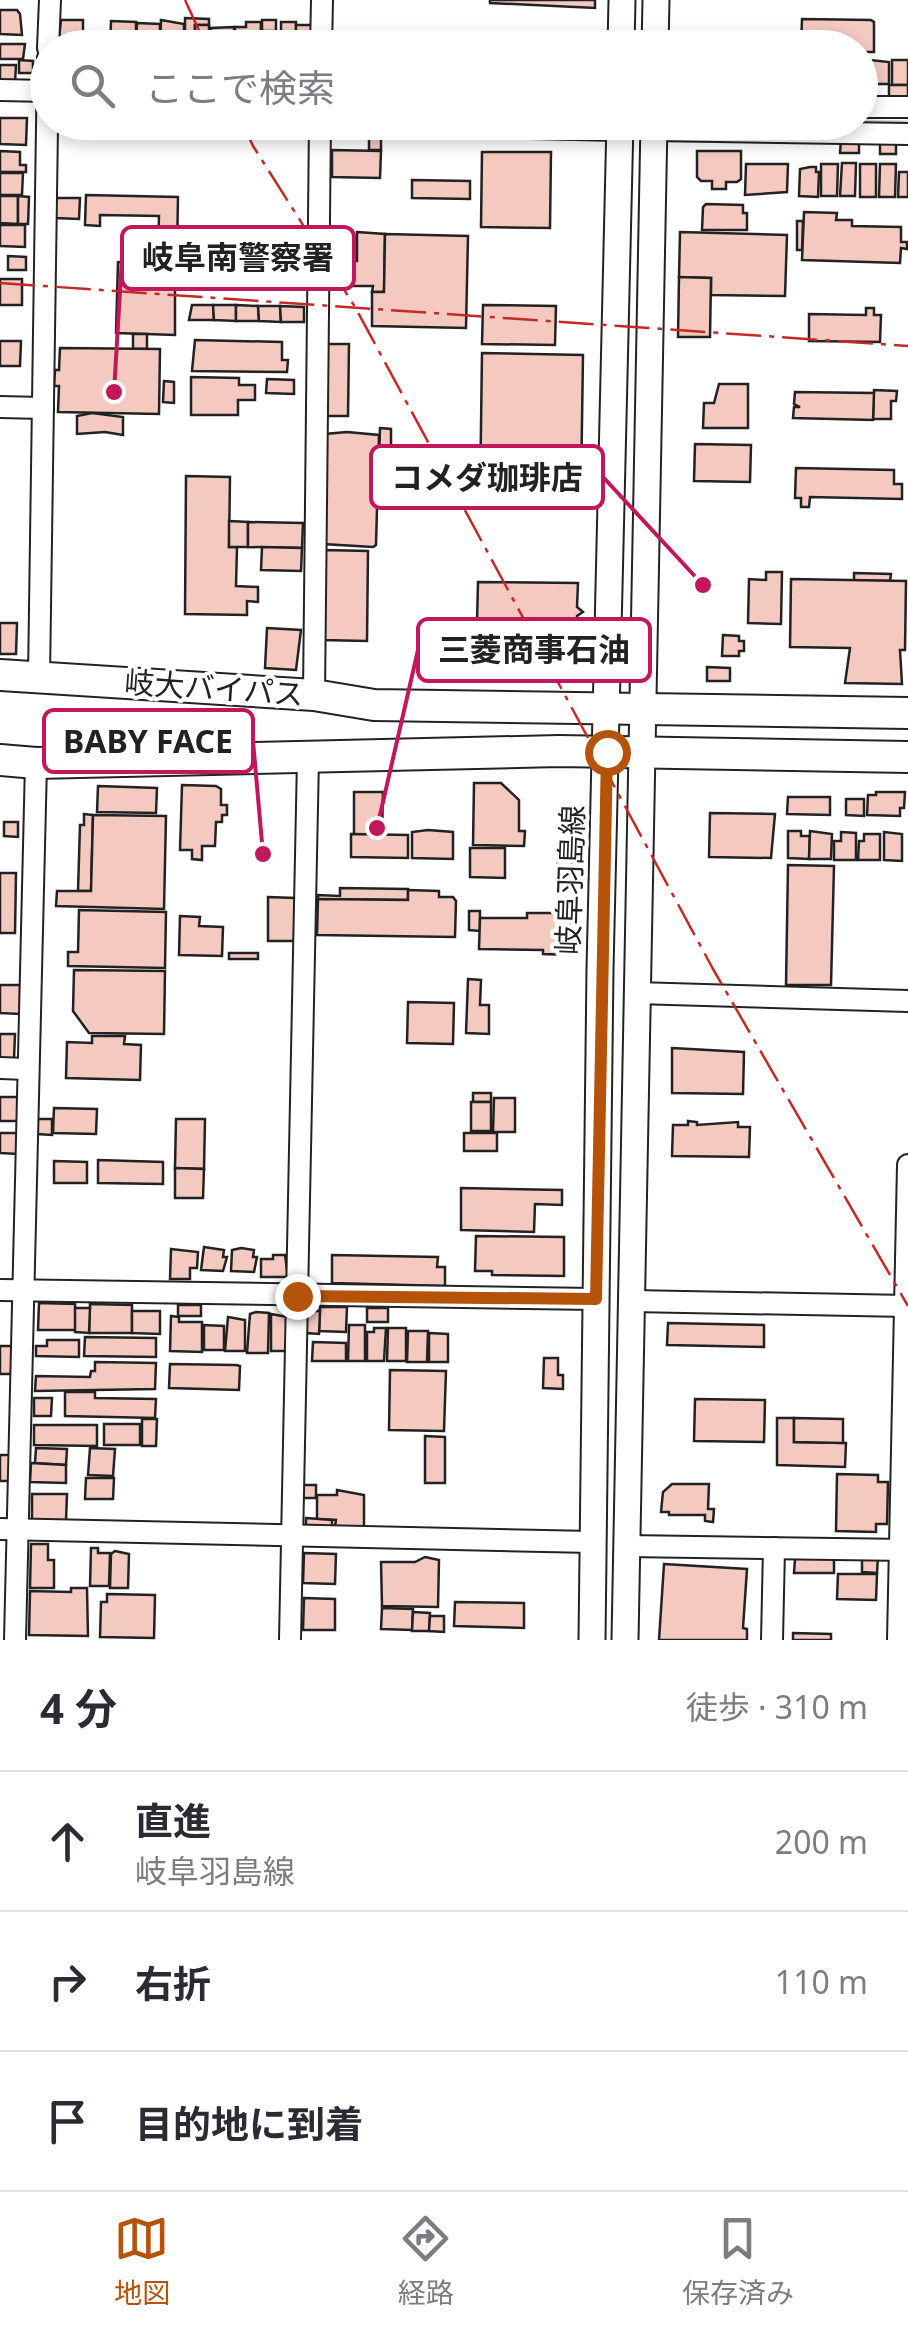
<!DOCTYPE html>
<html lang="ja">
<meta charset="utf-8">
<style>
:root{--surface:#fff;--page:#f7f7f7;--text:#2b2b33;--muted:#7c7c81;--line:#e1e1e2;--accent:#b45309}
body{margin:0;font-family:"Noto Sans","Noto Sans JP",sans-serif;background:var(--page);color:var(--text)}
.stop{position:absolute;width:30px;height:30px;margin:-22px;border:8px solid #b45309;border-radius:50%;background:#fff}
.stop.end{background:#b45309;border-color:#fff;box-shadow:0 2px 10px #0008}
.list{margin:0;padding:0;list-style:none}
h2{display:flex;justify-content:space-between;align-items:center;height:130px;margin:0;padding:0 40px;font-size:42px}
h2 small{font-size:32px;font-weight:400;color:var(--muted)}
.list li{display:grid;grid-template-columns:65px 1fr auto;gap:30px;align-items:center;box-sizing:border-box;height:140px;padding:0 40px;border-top:2px solid var(--line)}
.list b{display:block;font-size:38px;white-space:nowrap}
.list p{margin:0;font-size:32px;white-space:nowrap;color:var(--muted)}
.list em{font-size:32px;font-style:normal;color:var(--muted)}
.icon{flex:none;width:55px;height:55px;fill:none;stroke:currentColor;stroke-width:2;stroke-linecap:round;stroke-linejoin:round}
.map{position:relative;flex:none;width:908px;height:1640px;overflow:hidden}
.search{position:absolute;background:var(--surface);box-shadow:0 5px 15px #0003;left:30px;right:30px;top:30px;height:110px;display:flex;align-items:center;gap:25px;box-sizing:border-box;padding:0 35px;border-radius:55px;color:var(--muted);font-size:38px}
.sheet{height:550px;background:var(--surface)}
nav{display:flex;justify-content:space-around;align-items:center;box-sizing:border-box;height:140px;border-top:2px solid var(--line);background:var(--surface);font-size:28px;color:var(--muted)}
nav a{display:grid;justify-items:center;gap:5px}
nav .on{color:var(--accent)}
.map>svg:first-child{display:block}
.lines{fill:none;stroke-linecap:round;stroke-linejoin:round}
.stream{stroke:#c7d3dd;stroke-width:5}
.building{fill:#f3c9c0;stroke:#222;stroke-width:2.5}
.minor-casing{stroke:#222;stroke-width:24}
.major-casing{stroke:#222;stroke-width:29}
.highway-casing{stroke:#222;stroke-width:34}
.minor{stroke:#fff;stroke-width:20}
.major{stroke:#fff;stroke-width:25}
.highway{stroke:#fff;stroke-width:30}
.power{stroke:#c62828;stroke-width:2.5;stroke-dasharray:35 8 5 8;stroke-linecap:butt}
.route{stroke:#b45309;stroke-width:12}
.labels{text-anchor:middle;stroke-width:8;stroke-linejoin:round;paint-order:stroke}
.street-label{font-size:30px;fill:#222;stroke:#fff}
.leader{fill:none;stroke:#c2185b;stroke-width:4}
.callout-dot{fill:#c2185b;stroke:#fff;stroke-width:4}
.callout{fill:#fff;stroke:#c2185b;stroke-width:4}
.callout-label{font-size:32px;text-anchor:middle;font-weight:bold;fill:#222}
</style>
<div class="map">
<svg width="908" height="1640" viewBox="0 0 908 1640">
<rect width="100%" height="100%" fill="#fff"/>
<g class="lines">
<!-- stream -->
<polyline class="stream" points="860,122 908,123"/>
</g>
<!-- building -->
<g class="building">
<polygon points="490,0 595,0 595,8 490,3"/>
<polygon points="0,10 17,10 20,14 22,35 0,34"/>
<polygon points="185,18 209,19 209,25 195,25 195,31 185,33"/>
<polygon points="802,19 871,20 874,22 874,52 860,52 860,48 801,48"/>
<polygon points="61,20 83,20 83,32 77,32 77,36 83,37 83,48 58,48"/>
<polygon points="161,20 184,24 184,48 160,48"/>
<rect x="262" y="20" width="14" height="11"/>
<polygon points="111,21 136,22 136,48 110,48"/>
<polygon points="246,22 261,22 260,48 235,48 235,27 246,27"/>
<polygon points="281,22 296,22 296,34 281,33"/>
<polygon points="137,23 160,24 160,48 136,48"/>
<polygon points="195,25 209,25 209,48 186,48 186,33 195,31"/>
<polygon points="296,25 312,25 312,48 281,48 281,33 296,34"/>
<polygon points="234,27 234,48 210,48 211,28"/>
<polygon points="262,33 280,34 279,48 262,48"/>
<polygon points="490,39 593,41 593,48 490,48"/>
<polygon points="340,43 424,44 424,48 340,48"/>
<polygon points="0,44 25,44 23,59 0,59"/>
<polygon points="861,59 889,62 889,84 873,84 873,90 861,90"/>
<polygon points="19,60 33,61 33,73 19,73"/>
<rect x="892" y="60" width="16" height="25"/>
<polygon points="0,65 16,65 15,82 0,82"/>
<rect x="889" y="85" width="19" height="14"/>
<polygon points="0,118 27,118 26,145 0,144"/>
<rect x="369" y="133" width="12" height="17"/>
<polygon points="841,139 859,140 859,153 840,153"/>
<polygon points="884,141 896,143 896,154 880,154 880,144"/>
<polygon points="332,150 381,151 380,178 332,177"/>
<polygon points="0,151 20,152 20,165 26,165 26,172 0,172"/>
<polygon points="697,151 741,151 741,179 737,182 726,182 726,189 712,189 712,181 701,181 697,177"/>
<polygon points="482,152 551,152 550,228 481,227"/>
<polygon points="842,163 856,163 855,196 840,196"/>
<polygon points="746,164 788,164 787,192 745,195"/>
<polygon points="821,164 838,164 837,196 821,196"/>
<rect x="860" y="164" width="16" height="33"/>
<polygon points="880,164 896,164 895,197 879,197"/>
<polygon points="810,167 816,167 816,172 819,172 818,197 799,196 800,169"/>
<polygon points="899,172 908,172 908,197 898,197"/>
<polygon points="0,173 23,173 22,195 0,195"/>
<polygon points="412,180 470,181 470,199 412,198"/>
<polygon points="86,195 178,197 177,252 158,252 159,216 100,215 100,226 85,225"/>
<polygon points="0,196 18,196 18,224 0,223"/>
<polygon points="18,196 29,197 28,224 18,224"/>
<polygon points="55,198 80,198 79,219 55,218"/>
<polygon points="706,204 743,205 743,213 747,213 747,230 702,230 703,207"/>
<polygon points="804,212 837,213 836,220 852,220 852,226 901,227 901,242 907,242 907,249 901,248 900,263 802,260"/>
<polygon points="797,221 803,221 802,250 797,250"/>
<polygon points="0,225 25,225 25,247 0,246"/>
<polygon points="357,232 385,234 384,292 372,292 373,286 351,286 351,268 330,267 330,260 357,261"/>
<polygon points="680,232 787,235 785,296 711,295 711,278 679,277"/>
<polygon points="385,234 468,236 466,328 372,326 372,292 384,292"/>
<polygon points="155,254 175,255 175,335 116,333 118,262 138,263 139,259 155,259"/>
<polygon points="8,256 26,257 26,270 8,270"/>
<polygon points="281,268 305,269 305,289 281,288"/>
<polygon points="679,277 711,278 710,337 678,337"/>
<rect x="0" y="279" width="22" height="26"/>
<polygon points="192,305 213,305 214,320 189,320"/>
<polygon points="213,305 236,305 236,321 214,320"/>
<polygon points="236,305 258,306 259,321 236,321"/>
<polygon points="483,305 556,306 555,345 482,344"/>
<polygon points="258,306 280,306 281,322 259,321"/>
<polygon points="280,306 304,307 304,322 281,322"/>
<polygon points="866,308 874,308 874,315 881,315 880,342 809,341 809,314 866,315"/>
<rect x="133" y="334" width="14" height="15"/>
<polygon points="195,340 282,342 282,360 288,360 287,372 192,371"/>
<polygon points="0,341 21,341 20,366 0,366"/>
<polygon points="327,344 349,344 348,416 326,416"/>
<polygon points="60,348 160,349 159,414 58,412 59,386 54,386 55,370 59,370"/>
<polygon points="482,353 583,355 581,490 495,489 495,501 480,500"/>
<polygon points="191,377 239,378 239,385 255,385 255,400 238,400 238,415 191,415"/>
<polygon points="267,379 294,380 294,394 266,393"/>
<polygon points="164,381 174,382 174,403 163,402"/>
<polygon points="719,384 748,384 748,428 703,428 704,403 714,403"/>
<polygon points="874,390 897,391 896,401 891,401 891,419 873,419"/>
<polygon points="795,392 874,393 873,420 793,418 794,407 800,407 794,404"/>
<polygon points="92,413 123,417 123,435 105,432 77,434 77,416"/>
<polygon points="380,428 391,429 391,461 379,461"/>
<polygon points="347,432 379,435 376,545 373,547 323,544 325,434"/>
<polygon points="695,444 751,445 750,482 694,481"/>
<polygon points="796,468 894,470 894,484 902,484 902,499 810,497 809,507 801,507 801,498 795,498"/>
<polygon points="186,476 230,477 229,547 237,547 236,586 258,587 258,602 247,601 247,615 185,614"/>
<polygon points="229,521 248,522 248,547 229,547"/>
<polygon points="248,522 303,523 302,548 248,547"/>
<polygon points="262,547 302,548 301,571 261,570"/>
<polygon points="324,550 368,551 367,641 322,640"/>
<polygon points="766,572 782,572 781,624 748,623 749,579 766,580"/>
<polygon points="854,573 891,574 890,581 854,581"/>
<polygon points="791,579 906,581 905,650 900,650 902,684 845,683 850,648 790,647"/>
<polygon points="478,582 578,583 577,607 583,612 577,616 577,623 477,622"/>
<polygon points="0,623 17,623 16,654 0,654"/>
<polygon points="267,628 301,630 296,670 265,668"/>
<polygon points="723,635 739,636 739,641 744,641 744,651 739,651 739,656 722,656"/>
<polygon points="707,667 730,668 730,681 707,681"/>
<polygon points="474,783 501,783 519,800 519,831 525,831 524,846 473,845"/>
<polygon points="182,785 216,786 221,789 221,805 227,805 227,815 222,815 222,822 216,822 215,846 202,846 202,860 192,859 192,850 180,850"/>
<polygon points="98,786 157,788 156,813 97,812"/>
<polygon points="354,792 383,792 382,835 354,834"/>
<polygon points="876,792 905,792 904,808 900,808 900,816 867,815 868,795 876,795"/>
<polygon points="788,797 830,797 830,815 787,814"/>
<polygon points="846,799 864,799 864,816 846,815"/>
<polygon points="710,813 775,814 771,858 709,857"/>
<polygon points="84,814 93,815 91,891 78,891 80,825 84,825"/>
<polygon points="93,815 166,816 164,909 56,906 57,891 91,891"/>
<polygon points="4,822 18,822 18,837 4,836"/>
<polygon points="428,830 453,832 453,859 412,858 412,832"/>
<polygon points="788,831 801,831 801,836 810,836 809,859 788,858"/>
<polygon points="810,831 832,834 831,859 809,859"/>
<polygon points="841,832 856,833 856,860 834,860 834,841 841,841"/>
<polygon points="884,832 902,834 902,861 884,860"/>
<polygon points="351,834 408,835 408,858 351,857"/>
<polygon points="864,834 880,834 880,860 858,860 859,841 864,841"/>
<polygon points="470,848 505,848 505,878 470,877"/>
<polygon points="558,853 572,854 571,880 557,880"/>
<polygon points="788,865 834,866 831,985 786,985"/>
<polygon points="0,873 16,873 15,933 0,933"/>
<polygon points="340,888 408,889 408,900 318,899 318,895 340,896"/>
<polygon points="408,890 439,891 439,897 453,897 456,901 455,937 317,935 318,899 408,900"/>
<polygon points="268,897 295,898 294,941 268,941"/>
<polygon points="79,910 166,912 165,968 68,966 68,952 78,952"/>
<polygon points="469,911 480,911 480,931 469,930"/>
<polygon points="527,913 571,913 570,955 543,954 543,950 479,949 480,918 527,918"/>
<polygon points="180,916 200,917 199,926 223,927 222,956 179,955"/>
<rect x="229" y="953" width="29" height="6"/>
<polygon points="74,970 165,971 164,1034 89,1033 73,1011"/>
<polygon points="468,979 481,980 480,1005 489,1005 489,1034 466,1033"/>
<polygon points="0,985 20,985 20,1014 0,1013"/>
<polygon points="408,1002 454,1003 453,1044 407,1043"/>
<polygon points="0,1034 15,1034 14,1059 0,1058"/>
<polygon points="92,1036 125,1036 124,1044 141,1045 140,1080 66,1078 67,1042 92,1043"/>
<polygon points="672,1048 744,1052 743,1094 672,1093"/>
<rect x="473" y="1093" width="18" height="9"/>
<rect x="0" y="1097" width="18" height="24"/>
<polygon points="494,1098 515,1098 515,1132 493,1132"/>
<rect x="471" y="1102" width="20" height="29"/>
<polygon points="54,1108 97,1109 96,1134 53,1133"/>
<polygon points="38,1119 52,1119 52,1135 37,1134"/>
<polygon points="176,1119 205,1119 204,1169 175,1168"/>
<polygon points="688,1121 697,1122 697,1125 738,1122 738,1127 750,1127 749,1157 672,1156 673,1125 688,1125"/>
<polygon points="0,1133 17,1133 18,1154 0,1153"/>
<rect x="464" y="1133" width="33" height="18"/>
<polygon points="98,1160 163,1162 163,1184 98,1183"/>
<polygon points="54,1161 87,1162 87,1183 54,1183"/>
<polygon points="175,1168 204,1169 203,1198 175,1198"/>
<polygon points="461,1188 562,1190 562,1205 535,1204 534,1232 461,1230"/>
<polygon points="476,1236 564,1237 564,1276 492,1275 492,1271 475,1271"/>
<polygon points="204,1247 224,1250 223,1257 227,1257 223,1271 201,1270"/>
<polygon points="241,1248 254,1250 253,1257 257,1257 254,1272 231,1271 232,1250"/>
<polygon points="171,1249 198,1252 197,1268 190,1268 190,1279 170,1279"/>
<polygon points="273,1255 285,1255 288,1277 261,1277 261,1259 273,1259"/>
<polygon points="332,1255 438,1257 437,1267 445,1267 445,1286 332,1283"/>
<polygon points="39,1303 75,1304 77,1330 38,1330"/>
<polygon points="90,1304 132,1305 132,1333 89,1333"/>
<rect x="178" y="1305" width="23" height="11"/>
<polygon points="320,1307 347,1307 346,1332 319,1331"/>
<polygon points="75,1308 90,1308 89,1333 75,1332"/>
<rect x="367" y="1308" width="21" height="14"/>
<polygon points="132,1311 160,1311 160,1334 132,1333"/>
<polygon points="307,1311 320,1311 319,1334 306,1333"/>
<polygon points="256,1312 269,1313 268,1353 247,1353 250,1314"/>
<polygon points="271,1314 288,1317 287,1351 271,1351"/>
<polygon points="171,1316 179,1317 179,1322 202,1322 202,1352 170,1351"/>
<polygon points="228,1317 245,1320 245,1351 225,1351"/>
<polygon points="668,1323 764,1325 764,1347 667,1345"/>
<polygon points="204,1325 224,1326 224,1350 204,1350"/>
<polygon points="349,1325 365,1325 365,1361 348,1361"/>
<polygon points="374,1328 386,1328 384,1361 367,1361 367,1332 374,1332"/>
<polygon points="388,1328 406,1328 406,1361 387,1361"/>
<polygon points="408,1331 428,1331 427,1362 407,1362"/>
<polygon points="429,1333 448,1334 448,1362 429,1362"/>
<polygon points="85,1337 156,1338 156,1357 84,1356"/>
<polygon points="47,1340 79,1340 79,1357 36,1356 36,1346 47,1346"/>
<polygon points="313,1342 346,1343 346,1361 312,1361"/>
<polygon points="0,1346 12,1346 11,1374 0,1374"/>
<polygon points="544,1358 558,1358 558,1375 563,1375 563,1389 543,1388"/>
<polygon points="95,1362 156,1363 155,1389 35,1391 36,1376 90,1377 91,1371 95,1371"/>
<polygon points="170,1364 236,1365 240,1366 239,1390 169,1388"/>
<polygon points="390,1370 446,1371 444,1431 389,1430"/>
<polygon points="65,1392 95,1392 95,1398 156,1399 155,1418 65,1416"/>
<polygon points="34,1398 52,1398 51,1416 34,1416"/>
<polygon points="695,1399 765,1400 764,1442 694,1441"/>
<polygon points="777,1418 794,1418 794,1442 846,1443 845,1467 777,1465"/>
<polygon points="794,1418 843,1419 843,1443 794,1442"/>
<polygon points="142,1419 157,1419 156,1446 142,1446"/>
<rect x="104" y="1424" width="36" height="21"/>
<polygon points="34,1425 97,1425 97,1446 34,1445"/>
<polygon points="425,1436 445,1437 445,1483 425,1483"/>
<polygon points="36,1448 67,1449 66,1465 35,1463"/>
<polygon points="90,1448 115,1449 113,1476 88,1475"/>
<polygon points="0,1455 12,1455 11,1481 0,1481"/>
<polygon points="31,1463 66,1465 66,1483 30,1482"/>
<polygon points="837,1474 878,1475 878,1482 888,1482 887,1524 876,1524 876,1532 836,1531"/>
<polygon points="86,1478 114,1478 113,1499 85,1499"/>
<polygon points="672,1484 709,1484 708,1509 714,1509 713,1522 705,1521 705,1515 669,1515 669,1512 661,1512 663,1492"/>
<rect x="303" y="1485" width="13" height="13"/>
<polygon points="337,1490 364,1495 364,1527 335,1526 336,1520 317,1519 317,1495 337,1495"/>
<polygon points="32,1494 67,1494 66,1521 32,1521"/>
<polygon points="306,1518 332,1520 332,1527 306,1527"/>
<polygon points="31,1544 48,1544 48,1560 54,1560 54,1588 30,1588"/>
<polygon points="91,1548 98,1548 98,1553 110,1553 109,1586 90,1586"/>
<polygon points="115,1551 129,1554 128,1588 110,1588 111,1554"/>
<polygon points="304,1553 336,1554 335,1584 303,1583"/>
<polygon points="862,1556 878,1556 877,1573 862,1572"/>
<polygon points="425,1557 439,1560 438,1607 382,1606 381,1562 415,1562"/>
<polygon points="822,1558 834,1558 834,1573 794,1573 795,1559"/>
<polygon points="664,1564 747,1569 743,1628 747,1629 747,1640 659,1640"/>
<polygon points="838,1574 877,1574 876,1600 837,1599"/>
<polygon points="71,1588 87,1588 88,1636 29,1635 30,1591 71,1592"/>
<polygon points="107,1594 155,1595 154,1638 100,1637 101,1602 107,1602"/>
<polygon points="304,1598 335,1599 335,1630 303,1630"/>
<polygon points="455,1602 524,1603 524,1628 454,1626"/>
<polygon points="382,1608 413,1609 412,1630 381,1629"/>
<polygon points="413,1612 430,1613 429,1631 412,1631"/>
<polygon points="430,1616 444,1616 444,1632 429,1631"/>
<polygon points="793,1633 831,1634 831,1640 793,1640"/>
</g>
<g class="lines">
<defs>
<g id="minor">
<polyline points="48,48 50,0"/>
<polyline points="321,48 322,0"/>
<polyline points="0,90 48,91"/>
<polyline points="860,107 908,107"/>
<polyline points="249,122 619,130"/>
<polyline points="653,130 908,134"/>
<polyline points="0,407 43,408"/>
<polyline points="39,677 48,58"/>
<polyline points="314,695 320,122"/>
<polyline points="636,993 908,1001"/>
<polyline points="0,1068 27,1069"/>
<polyline points="0,1290 596,1299"/>
<polyline points="631,1301 908,1306"/>
<polyline points="0,1529 592,1542"/>
<polyline points="627,1546 908,1550"/>
<polyline points="15,1640 36,763"/>
<polyline points="290,1640 308,758"/>
<polyline points="772,1640 774,1548"/>
<polyline points="898,1640 908,1165"/>
</g>
<g id="major">
<polyline points="621,48 622,0"/>
<polyline points="655,48 656,0"/>
<polyline points="592,1640 600,969 620,122"/>
<polyline points="625,1640 654,122"/>
</g>
<g id="highway">
<polyline points="0,675 314,695 374,705 908,713"/>
<polyline points="0,760 36,763 559,751 908,757"/>
</g>
</defs>
<!-- minor casing -->
<use href="#minor" class="minor-casing"/>
<!-- major casing -->
<use href="#major" class="major-casing"/>
<!-- highway casing -->
<use href="#highway" class="highway-casing"/>
<!-- minor -->
<use href="#minor" class="minor"/>
<!-- major -->
<use href="#major" class="major"/>
<!-- highway -->
<use href="#highway" class="highway"/>
<!-- power -->
<g class="power">
<polyline points="185,0 207,48"/>
<polyline points="242,122 253,146 355,307 713,969 908,1306"/>
<polyline points="0,283 908,346"/>
</g>
</g>
<g class="lines">
<!-- route -->
<polyline class="route" points="297,1296 596,1299 607,752"/>
</g>
<g class="labels">
<!-- street labels -->
<g class="street-label">
<text transform="translate(214 689) rotate(4)" y="10">岐大バイパス</text>
<text transform="translate(571 880) rotate(-88)" y="10">岐阜羽島線</text>
</g>
</g>
<!-- callouts -->
<path class="leader" d="M114 392L122 258M703 585L603 477M377 828L418 650M263 854L253 741"/>
<g class="callout-dot">
<circle cx="114" cy="392" r="10"/>
<circle cx="703" cy="585" r="10"/>
<circle cx="377" cy="828" r="10"/>
<circle cx="263" cy="854" r="10"/>
</g>
<g class="callout">
<rect x="122" y="227" width="232" height="62" rx="10"/>
<rect x="371" y="446" width="232" height="62" rx="10"/>
<rect x="418" y="619" width="232" height="62" rx="10"/>
<rect x="44" y="710" width="209" height="62" rx="10"/>
</g>
<g class="callout-label">
<text x="238" y="269">岐阜南警察署</text>
<text x="487" y="489">コメダ珈琲店</text>
<text x="534" y="661">三菱商事石油</text>
<text x="148" y="753">BABY FACE</text>
</g>
</svg>
<div class="stop" style="left:607px;top:752px"></div>
<div class="stop end" style="left:297px;top:1296px"></div>
<div class="search"><svg class="icon" aria-label="search" viewBox="0 0 24 24"><circle cx="10" cy="10" r="6"/><path d="M15 15l6 6"/></svg>ここで検索</div>
</div>
<section class="sheet">
<h2>4 分<small>徒歩 · 310 m</small></h2>
<ul class="list">
<li><svg class="icon" aria-label="ahead" viewBox="0 0 24 24"><path d="M12 20V5M6 11l6-6 6 6"/></svg><div><b>直進</b><p>岐阜羽島線</p></div><em>200 m</em></li>
<li><svg class="icon" aria-label="right" viewBox="0 0 24 24"><path d="M7 20v-9h11M14 6l5 5-5 5"/></svg><div><b>右折</b></div><em>110 m</em></li>
<li><svg class="icon" aria-label="arrive" viewBox="0 0 24 24"><path d="M6 21V4h12l-3 4 3 4H6"/></svg><div><b>目的地に到着</b></div></li>
</ul>
</section>
<nav>
<a class="on"><svg class="icon" aria-label="map" viewBox="0 0 24 24"><path d="M3 6l6-2 6 2 6-2v14l-6 2-6-2-6 2zM9 4v14M15 6v14"/></svg>地図</a>
<a><svg class="icon" aria-label="directions" viewBox="0 0 24 24"><path d="M12 3l9 9-9 9-9-9zM9 14v-3h6M13 9l2 2-2 2"/></svg>経路</a>
<a><svg class="icon" aria-label="saved" viewBox="0 0 24 24"><path d="M7 4h10v16l-5-4-5 4z"/></svg>保存済み</a>
</nav>
